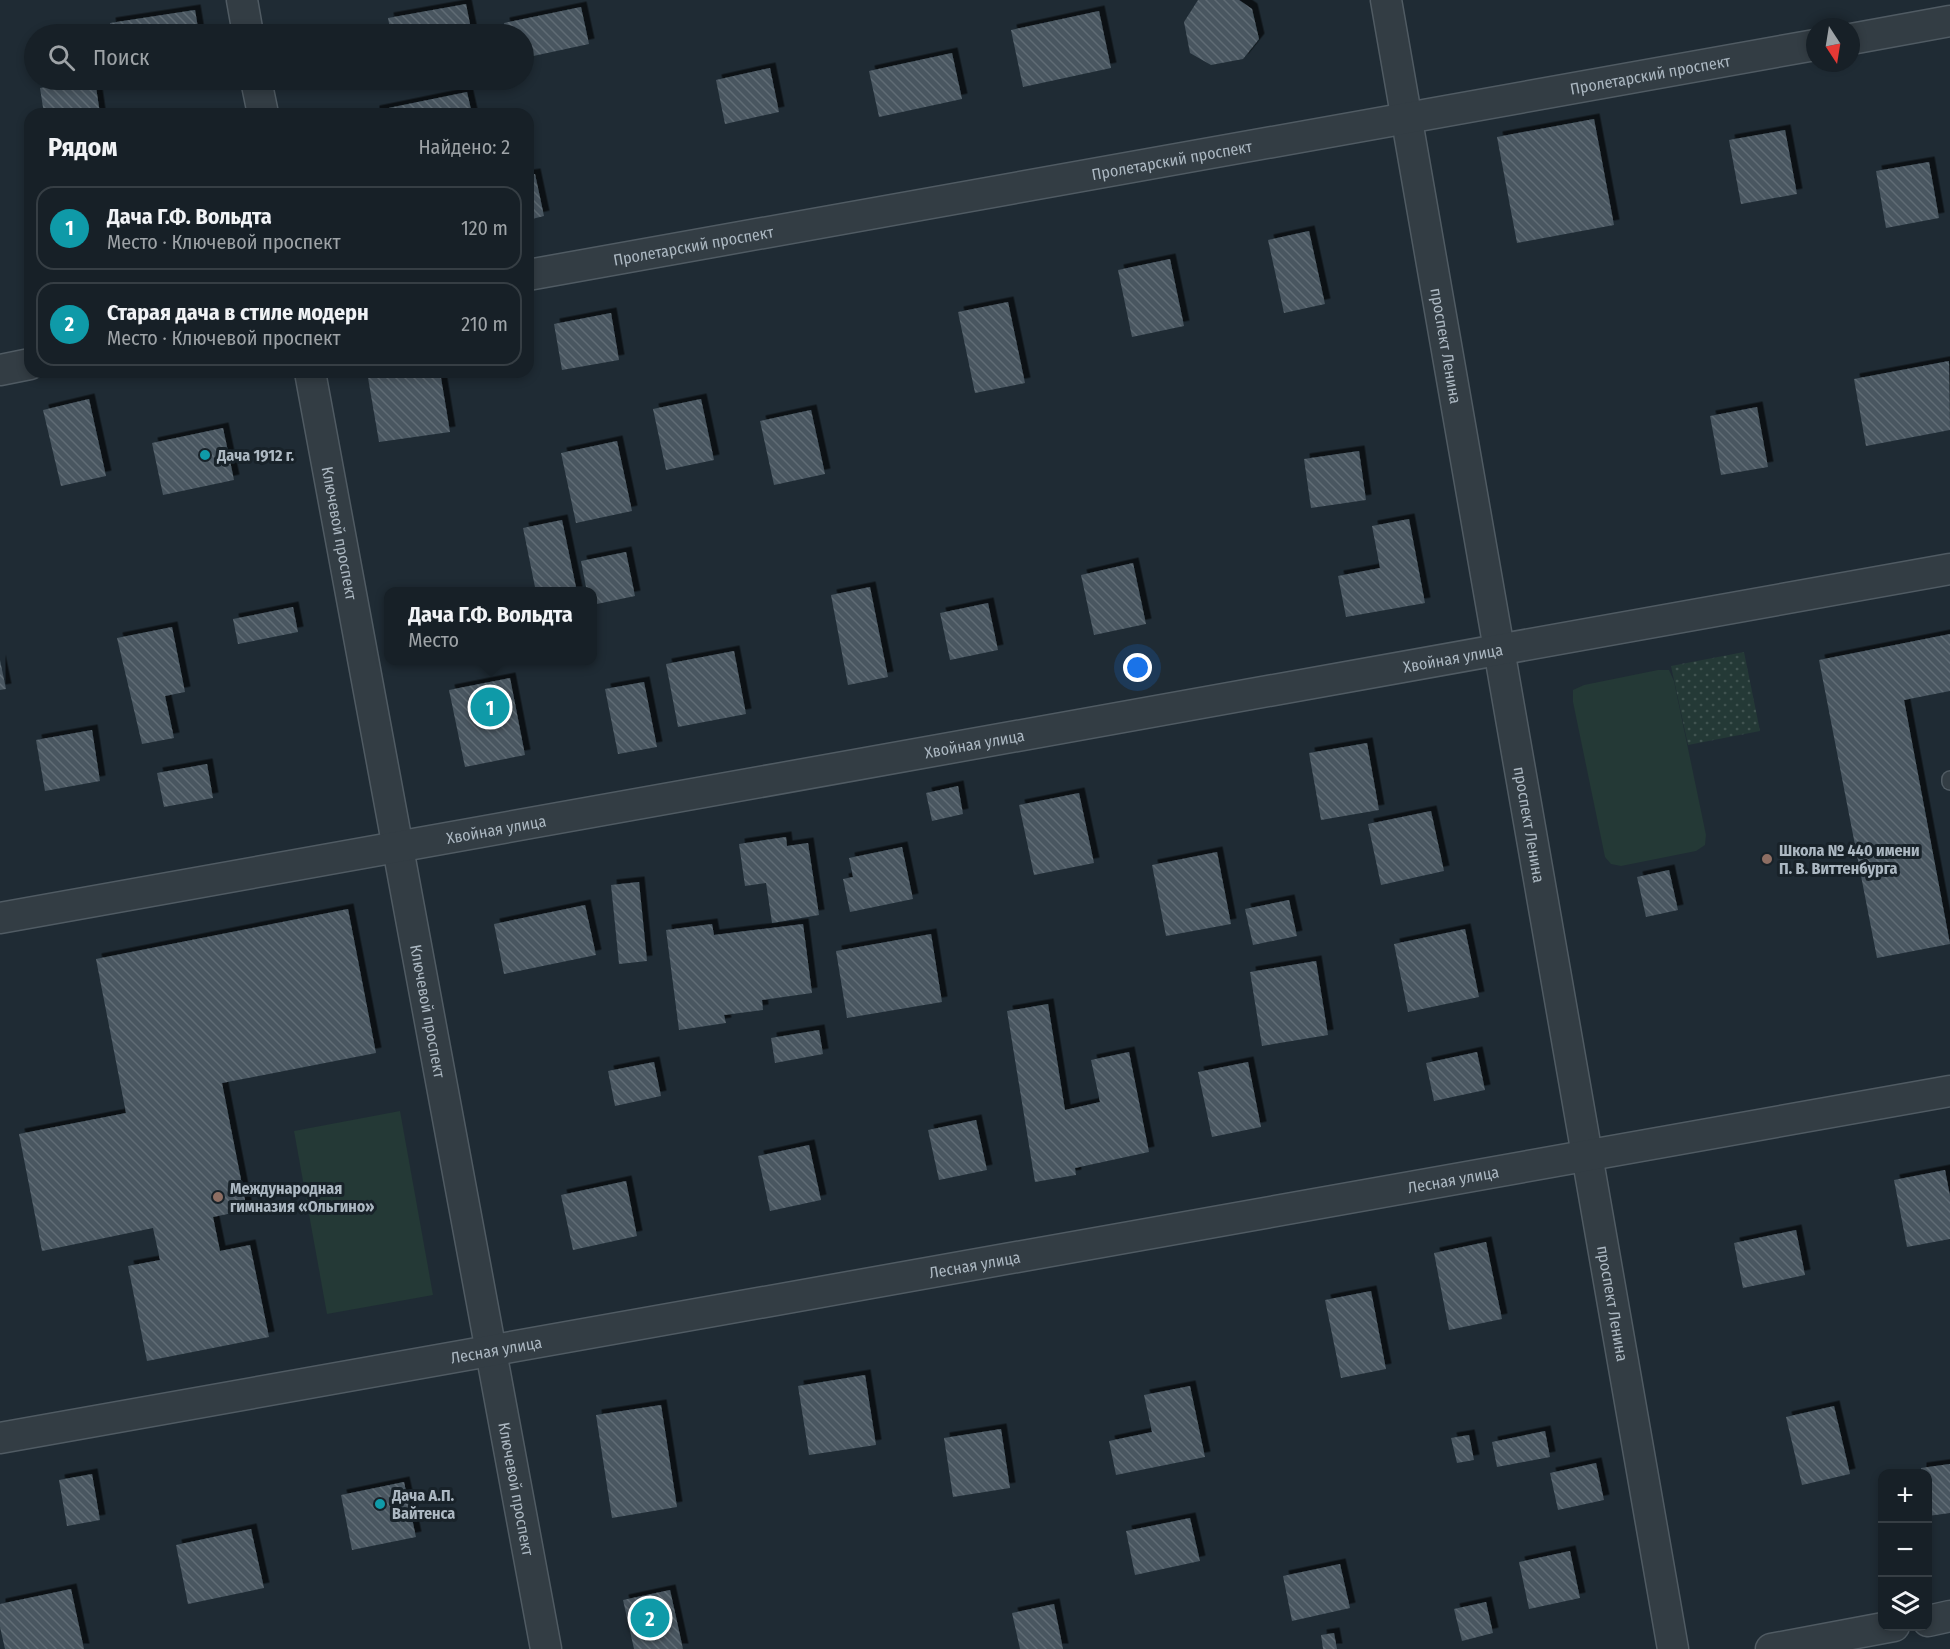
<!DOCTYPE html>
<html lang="ru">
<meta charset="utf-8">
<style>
:root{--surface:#172027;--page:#242d33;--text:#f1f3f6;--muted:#9ea3a7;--line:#363e44;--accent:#81bef2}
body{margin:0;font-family:"Fira Sans Condensed",sans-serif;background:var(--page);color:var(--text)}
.controls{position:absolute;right:18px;bottom:18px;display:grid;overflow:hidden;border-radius:12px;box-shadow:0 3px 9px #0003}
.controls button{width:54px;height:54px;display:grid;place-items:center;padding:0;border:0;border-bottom:2px solid var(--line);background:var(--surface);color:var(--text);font:30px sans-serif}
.compass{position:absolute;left:1806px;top:18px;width:54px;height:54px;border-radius:50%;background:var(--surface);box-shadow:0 3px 9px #0003;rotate:168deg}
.you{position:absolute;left:1138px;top:668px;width:21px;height:21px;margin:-15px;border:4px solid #fff;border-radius:50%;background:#1a73e8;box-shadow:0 0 0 9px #1a73e833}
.badge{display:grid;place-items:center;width:39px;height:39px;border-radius:50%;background:var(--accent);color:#fff;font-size:20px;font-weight:700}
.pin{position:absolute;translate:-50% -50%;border:3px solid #fff;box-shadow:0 2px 6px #0006}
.popup{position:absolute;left:384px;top:587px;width:213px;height:78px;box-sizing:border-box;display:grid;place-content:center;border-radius:12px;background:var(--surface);filter:drop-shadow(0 2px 4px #0005);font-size:20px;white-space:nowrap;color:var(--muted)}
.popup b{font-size:22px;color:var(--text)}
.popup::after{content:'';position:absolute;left:50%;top:100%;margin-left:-12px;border:12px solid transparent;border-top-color:var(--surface)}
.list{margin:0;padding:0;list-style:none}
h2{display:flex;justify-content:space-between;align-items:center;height:78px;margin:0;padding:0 24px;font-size:26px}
h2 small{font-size:20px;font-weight:400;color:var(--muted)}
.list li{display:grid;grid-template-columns:39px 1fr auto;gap:18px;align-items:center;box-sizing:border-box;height:84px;margin:0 12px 12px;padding:0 12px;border:2px solid var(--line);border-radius:18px}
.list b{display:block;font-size:22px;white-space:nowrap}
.list p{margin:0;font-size:20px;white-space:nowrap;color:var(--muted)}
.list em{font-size:20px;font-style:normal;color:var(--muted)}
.icon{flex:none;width:33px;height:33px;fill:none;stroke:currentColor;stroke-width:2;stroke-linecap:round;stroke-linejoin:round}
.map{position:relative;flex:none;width:1950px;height:1649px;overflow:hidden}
.search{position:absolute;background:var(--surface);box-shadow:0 3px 9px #0003;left:24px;top:24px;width:510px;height:66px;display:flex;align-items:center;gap:15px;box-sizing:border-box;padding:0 21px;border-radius:33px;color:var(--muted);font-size:22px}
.panel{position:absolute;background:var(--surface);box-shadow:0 3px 9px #0003;left:24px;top:108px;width:510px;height:270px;border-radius:18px}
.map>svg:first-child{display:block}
.green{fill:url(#green-dots)}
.pitch{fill:#243936}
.building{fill:url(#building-back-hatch);filter:url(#shadow)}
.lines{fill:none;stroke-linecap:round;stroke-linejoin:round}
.service-casing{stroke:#505b63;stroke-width:18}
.minor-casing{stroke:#505b63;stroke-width:33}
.service{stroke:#333d44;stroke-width:15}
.minor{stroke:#333d44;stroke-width:30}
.culture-dot{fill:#0f9aa8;stroke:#182229;stroke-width:2}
.education-dot{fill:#8d6e63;stroke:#182229;stroke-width:2}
.labels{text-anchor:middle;stroke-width:6;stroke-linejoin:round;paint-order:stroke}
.street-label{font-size:16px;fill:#acb8c2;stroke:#182229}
.poi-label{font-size:16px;font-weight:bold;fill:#acb8c2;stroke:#182229;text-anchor:start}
</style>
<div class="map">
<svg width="1950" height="1649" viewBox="0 0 1950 1649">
<defs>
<pattern id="green-dots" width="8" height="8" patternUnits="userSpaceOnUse" patternTransform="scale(1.5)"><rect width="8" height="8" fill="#243936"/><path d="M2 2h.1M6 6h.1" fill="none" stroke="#415451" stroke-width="1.8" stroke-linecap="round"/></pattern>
<pattern id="building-back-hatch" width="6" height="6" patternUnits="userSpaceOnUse" patternTransform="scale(1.5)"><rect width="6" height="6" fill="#485660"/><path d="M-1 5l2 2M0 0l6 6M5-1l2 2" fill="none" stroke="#606c75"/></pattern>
<filter id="shadow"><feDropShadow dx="5.5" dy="-5.5" stdDeviation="0" flood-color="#0009"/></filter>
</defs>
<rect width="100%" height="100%" fill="#1f2b34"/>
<!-- green -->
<polygon class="green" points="1744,652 1760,731 1688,745 1671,666"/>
<!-- pitch -->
<g class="pitch">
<polygon points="1658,670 1669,670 1674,681 1706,835 1705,845 1696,851 1621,866 1611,864 1605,857 1573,702 1573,690 1584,685"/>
<polygon points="400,1111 433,1295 327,1314 294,1131"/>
</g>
<!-- building -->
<g class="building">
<polygon points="1198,0 1239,0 1252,9 1259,39 1243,59 1211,65 1190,53 1184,22"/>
<polygon points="466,4 472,34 391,34 388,18"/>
<polygon points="581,7 589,44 524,58 524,34 506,34 504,23"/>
<polygon points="195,10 199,34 112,34 110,23"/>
<polygon points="1099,11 1111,68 1023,87 1011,30"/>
<polygon points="952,53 962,99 879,117 869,71"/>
<polygon points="770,68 779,112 725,124 716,80"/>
<polygon points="91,80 95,80 100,114 44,114 40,88"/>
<polygon points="467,92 472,114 374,114 374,111"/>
<polygon points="1594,119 1614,225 1517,243 1497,137"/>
<polygon points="1785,130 1797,194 1741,204 1729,140"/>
<polygon points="1929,162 1939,218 1886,228 1876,171"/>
<polygon points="535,174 544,216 528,220 528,175"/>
<polygon points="1309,231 1325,304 1284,313 1268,240"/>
<polygon points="1170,259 1184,326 1132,337 1118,270"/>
<polygon points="1008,302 1025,383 975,393 958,312"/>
<polygon points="611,313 619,360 562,370 554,324"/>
<polygon points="1949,361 1950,430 1866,446 1854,379"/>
<polygon points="367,372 440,372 450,432 379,442"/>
<polygon points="89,399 106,476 61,486 43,410"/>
<polygon points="701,399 714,460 666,470 653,409"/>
<polygon points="1757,407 1768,467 1721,475 1710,416"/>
<polygon points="811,410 825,474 774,485 760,421"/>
<polygon points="223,428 234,480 163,495 152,443"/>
<polygon points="617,441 632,511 576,523 561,453"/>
<polygon points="1359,451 1366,500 1311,508 1304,459"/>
<polygon points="1409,519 1425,603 1346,617 1338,576 1380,568 1372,526"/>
<polygon points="562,520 577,592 536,592 523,528"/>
<polygon points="626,552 635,596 592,605 592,592 587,592 581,561"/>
<polygon points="1133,563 1146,624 1094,635 1081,575"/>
<polygon points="870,587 888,677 848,685 831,595"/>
<polygon points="988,603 998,650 950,660 940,613"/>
<polygon points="293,607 298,632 238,644 233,619"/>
<polygon points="172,627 185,692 165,696 174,738 142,744 117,638"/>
<polygon points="1950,634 1950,691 1904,700 1950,944 1877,958 1819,660"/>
<polygon points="734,651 746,714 678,727 666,664"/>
<polygon points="0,660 6,689 0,690"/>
<polygon points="510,678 525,755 465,767 449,690"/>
<polygon points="644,682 657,747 618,754 605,689"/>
<polygon points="92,730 100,781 45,791 36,740"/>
<polygon points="1367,743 1379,810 1321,820 1309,753"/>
<polygon points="207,764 213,798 164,807 157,773"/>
<polygon points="958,786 963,814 932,821 926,793"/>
<polygon points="1079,793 1094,863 1034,875 1019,805"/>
<polygon points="1431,811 1444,871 1381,885 1368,824"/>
<polygon points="786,837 787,846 808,843 819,915 772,923 766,883 745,886 739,844"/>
<polygon points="902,847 913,899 850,912 843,879 853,877 849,858"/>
<polygon points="1217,852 1231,924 1166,936 1152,865"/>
<polygon points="1669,870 1678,910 1646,917 1637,877"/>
<polygon points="639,882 647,961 619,964 611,885"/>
<polygon points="1289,900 1297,936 1253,945 1245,909"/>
<polygon points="585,905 596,955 504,974 494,924"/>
<polygon points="348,909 376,1053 222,1083 247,1210 213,1217 220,1251 250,1245 269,1337 147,1361 128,1266 160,1260 153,1228 42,1251 19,1134 126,1113 96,959"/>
<polygon points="712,924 714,935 803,924 812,993 762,1000 763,1010 724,1015 726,1023 679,1030 666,930"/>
<polygon points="1465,929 1479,997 1408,1012 1394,944"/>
<polygon points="931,934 942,1002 847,1018 836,951"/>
<polygon points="1316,961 1328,1035 1262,1046 1250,972"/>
<polygon points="1048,1004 1065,1110 1100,1102 1091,1060 1129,1052 1149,1152 1075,1168 1076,1175 1035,1182 1007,1011"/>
<polygon points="819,1030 823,1054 775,1063 771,1038"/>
<polygon points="1477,1052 1485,1090 1434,1101 1426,1063"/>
<polygon points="654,1062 661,1096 615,1106 608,1071"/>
<polygon points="1248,1062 1261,1127 1212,1137 1198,1072"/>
<polygon points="976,1120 987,1170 939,1180 928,1130"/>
<polygon points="809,1145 821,1200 770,1211 758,1156"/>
<polygon points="1945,1170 1950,1196 1950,1239 1907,1247 1894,1180"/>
<polygon points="626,1181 637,1236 573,1250 561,1195"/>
<polygon points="1796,1230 1805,1275 1743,1288 1734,1243"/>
<polygon points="1486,1242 1502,1319 1449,1330 1434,1253"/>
<polygon points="1371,1291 1386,1369 1341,1378 1325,1300"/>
<polygon points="865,1375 876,1445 809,1455 798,1386"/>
<polygon points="1190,1386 1205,1457 1116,1475 1109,1441 1152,1432 1144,1395"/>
<polygon points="661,1405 677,1507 612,1518 596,1415"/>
<polygon points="1834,1406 1850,1474 1802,1485 1786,1417"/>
<polygon points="1001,1429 1010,1488 953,1497 944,1438"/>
<polygon points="1545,1431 1550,1457 1497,1467 1492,1442"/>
<polygon points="1469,1435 1474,1460 1457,1463 1451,1438"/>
<polygon points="1596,1463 1604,1500 1558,1510 1550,1473"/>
<polygon points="1950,1464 1950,1513 1928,1516 1928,1474 1921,1474 1921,1468"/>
<polygon points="92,1474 100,1520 67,1526 59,1480"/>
<polygon points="404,1482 416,1537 352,1550 341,1495"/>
<polygon points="1190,1518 1200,1561 1135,1575 1126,1531"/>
<polygon points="251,1529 264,1588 188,1604 176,1545"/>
<polygon points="1570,1551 1580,1598 1529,1609 1519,1562"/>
<polygon points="1340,1564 1350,1608 1292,1621 1283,1576"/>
<polygon points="71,1589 84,1649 5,1649 0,1627 0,1604"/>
<polygon points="670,1590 683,1649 634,1649 623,1600"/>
<polygon points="1486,1602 1493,1633 1462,1641 1454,1609"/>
<polygon points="1054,1604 1063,1649 1020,1649 1012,1613"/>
<polygon points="1334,1633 1337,1649 1323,1649 1321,1635"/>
</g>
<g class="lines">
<defs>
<polyline id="service" points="1950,779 1950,782"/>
<g id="minor">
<polyline points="242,0 248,34"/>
<path id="s1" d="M1386 0 1673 1649"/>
<polyline points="1851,39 1950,21"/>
<polyline points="256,80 263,114"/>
<path id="s2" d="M528 275 1815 45"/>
<polyline points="0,370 30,364"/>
<path id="s3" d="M310 372 546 1649"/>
<path id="s4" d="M0 918 1950 569"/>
<path id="s5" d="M0 1438 1950 1091"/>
<polyline points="1928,1621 1950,1616"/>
<polyline points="1771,1649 1894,1626"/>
</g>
</defs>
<!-- service casing -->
<use href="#service" class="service-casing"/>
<!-- minor casing -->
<use href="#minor" class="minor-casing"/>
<!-- service -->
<use href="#service" class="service"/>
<!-- minor -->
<use href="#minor" class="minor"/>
</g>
<!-- markers -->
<g class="culture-dot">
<circle cx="205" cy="455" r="6"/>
<circle cx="380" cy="1504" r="6"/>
</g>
<g class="education-dot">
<circle cx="1767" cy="859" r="6"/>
<circle cx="218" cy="1197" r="6"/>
</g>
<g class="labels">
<!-- street labels -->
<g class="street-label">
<text dy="6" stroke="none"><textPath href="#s2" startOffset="1140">Пролетарский проспект</textPath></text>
<text dy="6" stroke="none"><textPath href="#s2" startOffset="654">Пролетарский проспект</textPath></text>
<text dy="6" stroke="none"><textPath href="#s2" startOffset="168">Пролетарский проспект</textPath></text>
<text dy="6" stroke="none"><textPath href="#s1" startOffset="351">проспект Ленина</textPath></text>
<text dy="6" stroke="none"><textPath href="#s3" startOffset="164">Ключевой проспект</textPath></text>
<text dy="6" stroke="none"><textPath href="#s4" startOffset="1476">Хвойная улица</textPath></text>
<text dy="6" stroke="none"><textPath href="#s4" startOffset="990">Хвойная улица</textPath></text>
<text dy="6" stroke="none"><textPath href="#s1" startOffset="837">проспект Ленина</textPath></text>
<text dy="6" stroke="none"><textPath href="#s4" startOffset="504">Хвойная улица</textPath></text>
<text dy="6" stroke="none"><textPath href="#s3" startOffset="650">Ключевой проспект</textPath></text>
<text dy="6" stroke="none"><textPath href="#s5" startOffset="1476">Лесная улица</textPath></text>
<text dy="6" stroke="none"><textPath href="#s5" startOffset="990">Лесная улица</textPath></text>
<text dy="6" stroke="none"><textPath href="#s1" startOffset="1323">проспект Ленина</textPath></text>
<text dy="6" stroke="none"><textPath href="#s5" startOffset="504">Лесная улица</textPath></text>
<text dy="6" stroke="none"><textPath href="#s3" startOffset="1136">Ключевой проспект</textPath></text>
</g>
<!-- poi labels -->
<g class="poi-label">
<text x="217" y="461">Дача 1912 г.</text>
<text x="1779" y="856">Школа № 440 имени<tspan x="1779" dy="18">П. В. Виттенбурга</tspan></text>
<text x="230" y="1194">Международная<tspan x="230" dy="18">гимназия «Ольгино»</tspan></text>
<text x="392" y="1501">Дача А.П.<tspan x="392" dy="18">Вайтенса</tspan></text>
</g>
</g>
</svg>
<div class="controls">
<button>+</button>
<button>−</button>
<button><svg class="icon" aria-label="layers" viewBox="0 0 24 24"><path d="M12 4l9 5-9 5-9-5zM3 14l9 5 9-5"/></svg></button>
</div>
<svg class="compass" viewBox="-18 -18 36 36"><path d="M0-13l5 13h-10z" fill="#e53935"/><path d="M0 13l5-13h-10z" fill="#9ea3a7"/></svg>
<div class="you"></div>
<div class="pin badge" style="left:490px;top:707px;background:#0f9aa8">1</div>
<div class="popup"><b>Дача Г.Ф. Вольдта</b>Место</div>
<div class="pin badge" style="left:650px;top:1618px;background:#0f9aa8">2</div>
<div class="search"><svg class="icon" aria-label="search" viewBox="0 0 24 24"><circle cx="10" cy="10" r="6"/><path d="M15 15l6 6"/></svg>Поиск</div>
<section class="panel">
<h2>Рядом<small>Найдено: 2</small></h2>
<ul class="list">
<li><span class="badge" style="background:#0f9aa8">1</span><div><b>Дача Г.Ф. Вольдта</b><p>Место · Ключевой проспект</p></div><em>120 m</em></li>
<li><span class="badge" style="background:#0f9aa8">2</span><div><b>Старая дача в стиле модерн</b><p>Место · Ключевой проспект</p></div><em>210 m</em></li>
</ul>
</section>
</div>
